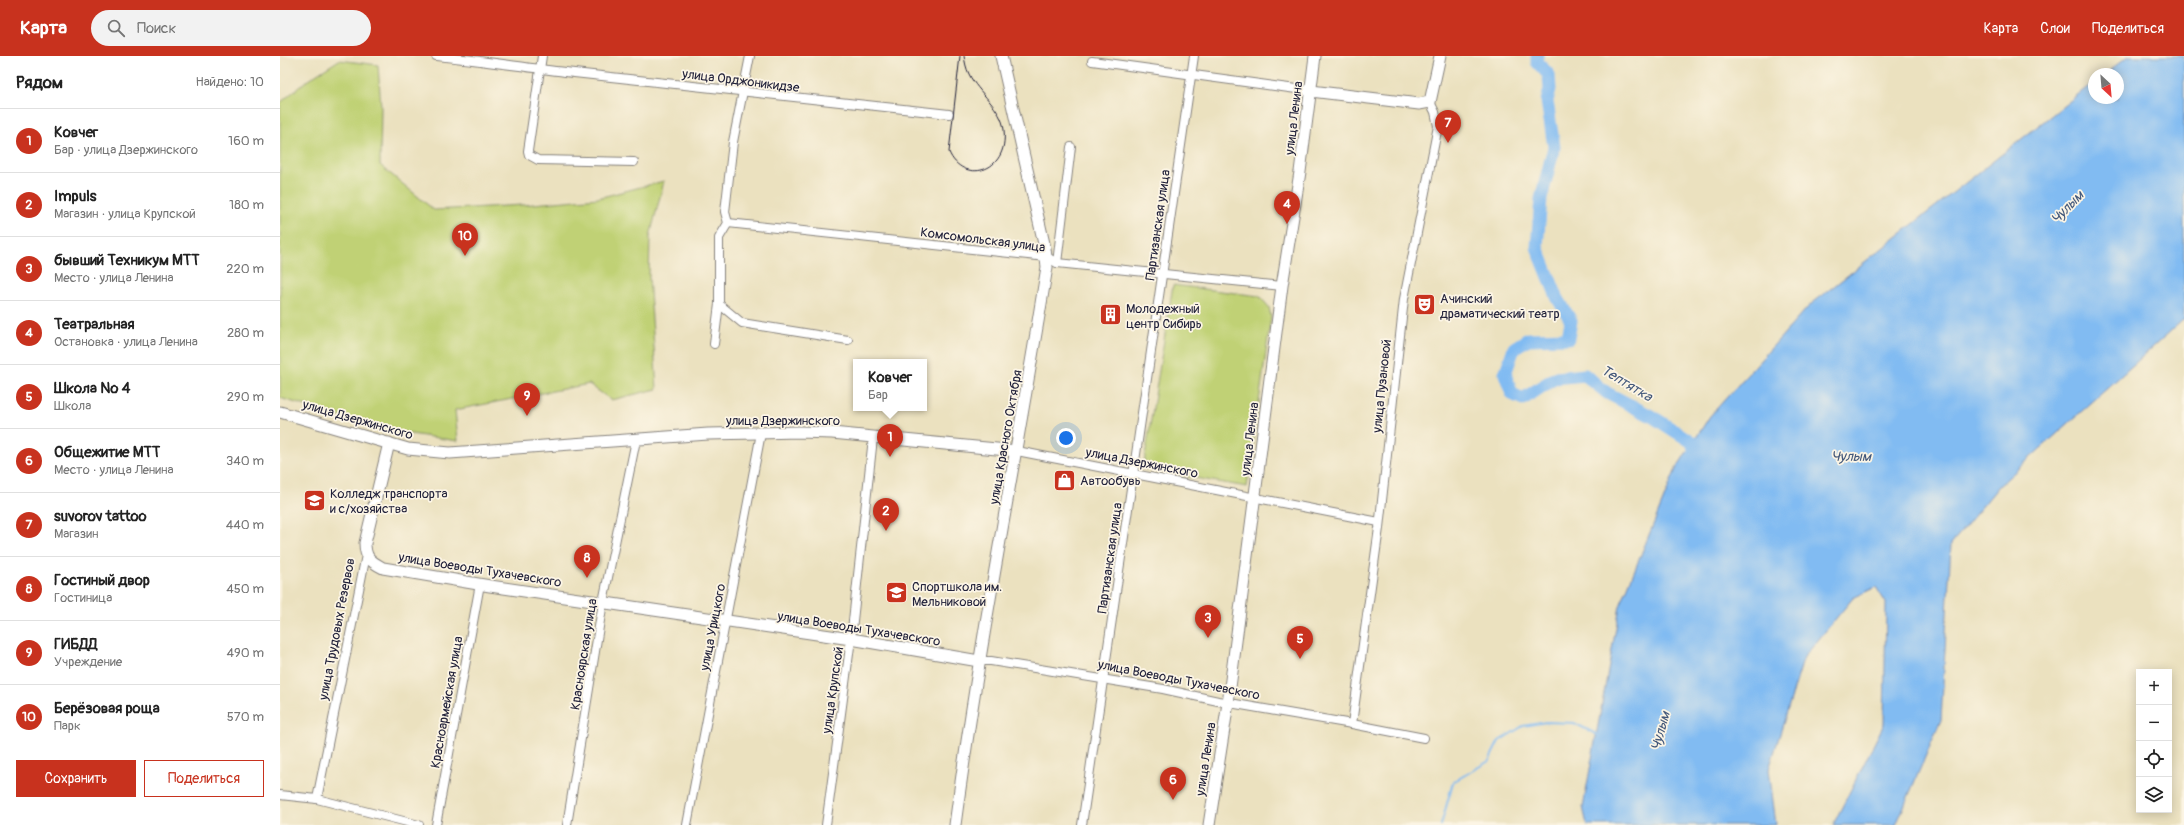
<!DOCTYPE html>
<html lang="ru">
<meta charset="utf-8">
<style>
:root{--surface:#fff;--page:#f2f2f2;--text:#222;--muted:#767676;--line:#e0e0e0;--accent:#c8321e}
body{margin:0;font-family:Pangolin,sans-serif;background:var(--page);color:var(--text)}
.controls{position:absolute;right:12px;bottom:12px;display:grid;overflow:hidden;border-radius:0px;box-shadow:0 2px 10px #0003}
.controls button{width:36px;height:36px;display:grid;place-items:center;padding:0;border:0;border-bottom:1px solid var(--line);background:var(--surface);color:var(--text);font:20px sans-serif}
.compass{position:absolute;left:1808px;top:12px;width:36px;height:36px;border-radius:50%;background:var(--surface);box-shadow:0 2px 10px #0003;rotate:154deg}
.you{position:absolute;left:786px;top:382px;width:14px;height:14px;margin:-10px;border:3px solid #fff;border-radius:50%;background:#1a73e8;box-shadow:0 0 0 6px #1a73e833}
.badge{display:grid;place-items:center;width:26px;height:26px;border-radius:50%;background:var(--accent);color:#fff;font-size:13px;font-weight:700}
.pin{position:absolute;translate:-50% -33px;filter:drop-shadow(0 1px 2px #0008)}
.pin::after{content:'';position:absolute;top:21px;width:14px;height:12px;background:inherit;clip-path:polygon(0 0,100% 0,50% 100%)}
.popup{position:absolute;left:573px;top:303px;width:74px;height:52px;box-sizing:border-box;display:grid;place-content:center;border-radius:0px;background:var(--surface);filter:drop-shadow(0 1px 3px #0005);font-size:13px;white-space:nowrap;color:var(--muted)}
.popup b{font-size:15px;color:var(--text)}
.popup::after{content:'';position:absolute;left:50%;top:100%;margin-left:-8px;border:8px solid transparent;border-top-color:var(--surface)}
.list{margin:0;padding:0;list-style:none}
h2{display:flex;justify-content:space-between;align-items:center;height:52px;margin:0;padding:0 16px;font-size:17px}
h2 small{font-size:13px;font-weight:400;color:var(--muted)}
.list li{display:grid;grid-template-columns:26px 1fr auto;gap:12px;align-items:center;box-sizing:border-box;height:64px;padding:0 16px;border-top:1px solid var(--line)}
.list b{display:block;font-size:15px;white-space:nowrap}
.list p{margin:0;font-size:13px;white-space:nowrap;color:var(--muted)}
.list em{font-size:13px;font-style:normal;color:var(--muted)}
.actions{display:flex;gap:8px;padding:12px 16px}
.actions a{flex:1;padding:9px 0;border:1px solid var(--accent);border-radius:0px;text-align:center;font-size:14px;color:var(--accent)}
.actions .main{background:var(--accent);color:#fff}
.icon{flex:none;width:22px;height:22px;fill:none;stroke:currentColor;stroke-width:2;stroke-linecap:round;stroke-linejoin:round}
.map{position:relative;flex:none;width:1904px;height:769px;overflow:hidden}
header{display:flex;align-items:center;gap:24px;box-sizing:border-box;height:56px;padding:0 20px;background:var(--accent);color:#fff}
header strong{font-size:19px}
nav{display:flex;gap:22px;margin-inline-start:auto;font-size:14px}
.search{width:280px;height:36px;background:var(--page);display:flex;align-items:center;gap:10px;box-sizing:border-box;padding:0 14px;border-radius:22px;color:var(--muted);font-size:15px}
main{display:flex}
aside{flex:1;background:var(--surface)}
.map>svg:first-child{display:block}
.green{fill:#c0d174;stroke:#717a58}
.water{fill:#81bbf2;stroke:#526e96}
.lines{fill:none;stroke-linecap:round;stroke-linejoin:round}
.stream{stroke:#81bbf2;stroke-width:2}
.river{stroke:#81bbf2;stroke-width:13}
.street-casing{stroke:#86827d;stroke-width:10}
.secondary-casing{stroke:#86827d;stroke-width:13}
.street{stroke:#fff;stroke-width:8}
.secondary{stroke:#fff;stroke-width:11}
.tram{stroke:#22223b;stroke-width:1}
.labels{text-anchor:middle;stroke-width:3.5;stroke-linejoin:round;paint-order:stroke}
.street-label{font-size:13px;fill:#22223b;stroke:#fcf5e5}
.poi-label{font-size:13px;fill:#22223b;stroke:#fcf5e5;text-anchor:start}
.water-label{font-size:14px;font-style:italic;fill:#43587b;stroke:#fcf5e5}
</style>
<header>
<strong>Карта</strong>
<div class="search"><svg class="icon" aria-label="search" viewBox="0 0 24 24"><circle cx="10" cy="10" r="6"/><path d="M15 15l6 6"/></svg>Поиск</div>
<nav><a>Карта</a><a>Слои</a><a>Поделиться</a></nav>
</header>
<main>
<aside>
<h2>Рядом<small>Найдено: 10</small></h2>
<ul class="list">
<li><span class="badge">1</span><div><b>Ковчег</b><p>Бар · улица Дзержинского</p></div><em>160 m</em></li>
<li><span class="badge">2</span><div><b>Impuls</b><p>Магазин · улица Крупской</p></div><em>180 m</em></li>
<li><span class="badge">3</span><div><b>бывший Техникум МТТ</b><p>Место · улица Ленина</p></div><em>220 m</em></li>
<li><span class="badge">4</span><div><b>Театральная</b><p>Остановка · улица Ленина</p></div><em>280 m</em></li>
<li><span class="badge">5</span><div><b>Школа № 4</b><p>Школа</p></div><em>290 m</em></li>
<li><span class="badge">6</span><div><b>Общежитие МТТ</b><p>Место · улица Ленина</p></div><em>340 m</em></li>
<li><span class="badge">7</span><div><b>suvorov tattoo</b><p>Магазин</p></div><em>440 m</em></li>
<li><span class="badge">8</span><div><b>Гостиный двор</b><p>Гостиница</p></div><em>450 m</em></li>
<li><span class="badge">9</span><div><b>ГИБДД</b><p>Учреждение</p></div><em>490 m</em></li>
<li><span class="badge">10</span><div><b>Берёзовая роща</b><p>Парк</p></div><em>570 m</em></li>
</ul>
<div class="actions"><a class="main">Сохранить</a><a>Поделиться</a></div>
</aside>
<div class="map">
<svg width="1904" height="769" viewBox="0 0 1904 769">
<rect width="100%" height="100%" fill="#fcf5e5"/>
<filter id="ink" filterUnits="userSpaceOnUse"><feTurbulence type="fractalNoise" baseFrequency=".025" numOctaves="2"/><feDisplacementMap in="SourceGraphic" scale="8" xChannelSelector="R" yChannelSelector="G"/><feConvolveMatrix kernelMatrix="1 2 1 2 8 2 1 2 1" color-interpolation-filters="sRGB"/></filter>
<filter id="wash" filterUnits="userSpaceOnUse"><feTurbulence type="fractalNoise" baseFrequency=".012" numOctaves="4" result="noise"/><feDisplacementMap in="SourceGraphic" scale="16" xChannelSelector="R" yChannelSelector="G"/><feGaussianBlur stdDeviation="0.9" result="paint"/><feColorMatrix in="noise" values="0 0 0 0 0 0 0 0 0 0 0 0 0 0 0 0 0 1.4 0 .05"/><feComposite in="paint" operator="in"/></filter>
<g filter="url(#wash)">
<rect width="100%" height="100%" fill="#ebe1bf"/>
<!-- green -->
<g class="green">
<polygon points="59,4 98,9 101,51 100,109 154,154 243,149 318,142 384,125 370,180 369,221 377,333 331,344 309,328 175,354 178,385 104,374 0,342 0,47 25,26"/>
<polygon points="893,229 979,240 989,251 991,261 967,431 863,413"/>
</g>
<!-- water -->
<polygon class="water" points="1848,0 1904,0 1904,263 1719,430 1671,488 1661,664 1616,769 1553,769 1604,668 1606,547 1596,531 1573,542 1524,601 1489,713 1496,769 1307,769 1303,751 1340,550 1396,413 1430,360 1530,249 1814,26 1814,42 1838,42 1838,18 1825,18"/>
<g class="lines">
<!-- stream -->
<polyline class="stream" points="1161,769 1173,726 1209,705 1219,685 1243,670 1266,666 1294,667 1318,679"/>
<!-- river -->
<polyline class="river" points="1257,0 1257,6 1269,19 1270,33 1267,45 1274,91 1261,143 1257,191 1277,241 1291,265 1288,282 1248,283 1234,292 1225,318 1232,338 1243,343 1275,322 1305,319 1327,337 1373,361 1412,386 1417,403"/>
</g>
</g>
<g filter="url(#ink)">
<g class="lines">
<defs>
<g id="street">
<path d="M156 0C199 4 242 11 285 16 413 31 541 45 669 58"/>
<polyline points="262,0 248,95 249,99 258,104 354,106"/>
<polyline points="812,5 1031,35"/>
<polyline points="448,167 767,201 777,207 1002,230"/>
<polyline points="777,207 791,91"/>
<polyline points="439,248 462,267 568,284"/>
<polyline points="434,288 439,248 439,182 448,167 445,156 453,86 470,0"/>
<polyline points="737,395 1099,466"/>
<polyline points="699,605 711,605 883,633 938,645 1072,668 1144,682"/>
<polyline points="1072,668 1099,472 1124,243 1158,70 1155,56 1150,46"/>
<polyline points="0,739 37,743 139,769"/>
<polyline points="37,743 86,499"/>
<polyline points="156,769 200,528"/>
<polyline points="287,769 323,546 356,384"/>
<polyline points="407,769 481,377"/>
<polyline points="546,769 571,583 593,382"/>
<polyline points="802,769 914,0"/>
</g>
<g id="secondary">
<polyline points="1031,35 1139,48 1150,46 1160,0"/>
<polyline points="0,356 128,393 170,397 428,378 519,376 552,377 737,395"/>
<path d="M109 387 85 487C85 502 90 505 103 512L210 530 571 583 699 605"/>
<path d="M675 769C700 582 737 397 767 211L765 192 721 0"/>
<polyline points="929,769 948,647 1002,230 1020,116 1035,0"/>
</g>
</defs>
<!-- street casing -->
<use href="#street" class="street-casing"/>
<!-- secondary casing -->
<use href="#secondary" class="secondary-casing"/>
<!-- street -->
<use href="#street" class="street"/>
<!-- secondary -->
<use href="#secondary" class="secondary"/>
<!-- tram -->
<path class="tram" d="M680 0 669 96C682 128 729 118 724 74 722 52 698 37 689 18 686 12 685 6 684 0"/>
</g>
</g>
<!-- icons -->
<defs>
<symbol id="theatre-square" viewBox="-11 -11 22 22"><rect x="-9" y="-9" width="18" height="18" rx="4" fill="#c8321e" stroke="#fcf5e5"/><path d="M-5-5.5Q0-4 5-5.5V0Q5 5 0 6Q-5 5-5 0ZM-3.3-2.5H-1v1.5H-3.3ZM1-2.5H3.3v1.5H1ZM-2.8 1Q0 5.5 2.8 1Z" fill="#fff"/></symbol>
<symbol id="building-square" viewBox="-11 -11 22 22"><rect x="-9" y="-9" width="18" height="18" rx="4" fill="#c8321e" stroke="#fcf5e5"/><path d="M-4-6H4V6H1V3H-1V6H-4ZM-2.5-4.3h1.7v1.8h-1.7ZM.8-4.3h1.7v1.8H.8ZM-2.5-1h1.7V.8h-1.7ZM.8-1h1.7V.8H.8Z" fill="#fff"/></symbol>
<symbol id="shop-square" viewBox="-11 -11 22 22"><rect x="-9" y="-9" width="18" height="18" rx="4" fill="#c8321e" stroke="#fcf5e5"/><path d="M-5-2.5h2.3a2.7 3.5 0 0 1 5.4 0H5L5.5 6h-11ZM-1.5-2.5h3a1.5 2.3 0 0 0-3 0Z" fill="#fff"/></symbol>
<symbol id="university-square" viewBox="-11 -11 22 22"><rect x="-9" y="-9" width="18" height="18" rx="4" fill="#c8321e" stroke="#fcf5e5"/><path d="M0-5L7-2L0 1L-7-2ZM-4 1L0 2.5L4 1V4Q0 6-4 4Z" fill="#fff"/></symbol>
<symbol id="school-square" viewBox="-11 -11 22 22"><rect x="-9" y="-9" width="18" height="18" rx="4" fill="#c8321e" stroke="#fcf5e5"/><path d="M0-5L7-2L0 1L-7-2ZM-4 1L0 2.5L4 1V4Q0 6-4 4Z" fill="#fff"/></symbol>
</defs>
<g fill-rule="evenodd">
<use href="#theatre-square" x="1132" y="236" width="25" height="25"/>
<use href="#building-square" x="818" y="246" width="25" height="25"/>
<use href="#shop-square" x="772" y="412" width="25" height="25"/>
<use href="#university-square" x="22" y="432" width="25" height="25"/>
<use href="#school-square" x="604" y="524" width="25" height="25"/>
</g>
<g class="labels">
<!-- street labels -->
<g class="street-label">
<text transform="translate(461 24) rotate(7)" y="5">улица Орджоникидзе</text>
<text transform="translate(1013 62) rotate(-83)" y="5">улица Ленина</text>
<text transform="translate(877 169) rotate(-82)" y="5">Партизанская улица</text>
<text transform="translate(703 183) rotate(7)" y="5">Комсомольская улица</text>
<text transform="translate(1101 330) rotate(-84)" y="5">улица Пузановой</text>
<text transform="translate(78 363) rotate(16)" y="5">улица Дзержинского</text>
<text x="503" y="369">улица Дзержинского</text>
<text transform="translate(725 381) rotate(-80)" y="5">улица Красного Октября</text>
<text transform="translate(969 383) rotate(-83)" y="5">улица Ленина</text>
<text transform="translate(862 406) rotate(11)" y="5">улица Дзержинского</text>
<text transform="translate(829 502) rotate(-82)" y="5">Партизанская улица</text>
<text transform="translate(200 513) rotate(9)" y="5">улица Воеводы Тухачевского</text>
<text transform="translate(432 571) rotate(-79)" y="5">улица Урицкого</text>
<text transform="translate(579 572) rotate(9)" y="5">улица Воеводы Тухачевского</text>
<text transform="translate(56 573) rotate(-79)" y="5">улица Трудовых Резервов</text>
<text transform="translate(303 598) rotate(-81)" y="5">Красноярская улица</text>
<text transform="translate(899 623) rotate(11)" y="5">улица Воеводы Тухачевского</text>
<text transform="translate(552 634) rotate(-82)" y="5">улица Крупской</text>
<text transform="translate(166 646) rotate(-80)" y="5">Красноармейская улица</text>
<text transform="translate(925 703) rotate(-81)" y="5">улица Ленина</text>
</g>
<!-- poi labels -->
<g class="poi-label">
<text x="1160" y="247">Ачинский<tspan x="1160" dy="15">драматический театр</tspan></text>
<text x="846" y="257">Молодежный<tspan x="846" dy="15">центр Сибирь</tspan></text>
<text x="800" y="429">Автообувь</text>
<text x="50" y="442">Колледж транспорта<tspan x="50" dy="15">и с/хозяйства</tspan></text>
<text x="632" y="535">Спортшкола им.<tspan x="632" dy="15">Мельниковой</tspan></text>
</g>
<!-- water labels -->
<g class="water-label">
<text transform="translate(1787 151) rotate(-46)" y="5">Чулым</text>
<text transform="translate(1347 327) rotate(31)" y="5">Тептятка</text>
<text x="1571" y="405">Чулым</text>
<text transform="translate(1380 675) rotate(-75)" y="5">Чулым</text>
</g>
</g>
</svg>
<div class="controls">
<button>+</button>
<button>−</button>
<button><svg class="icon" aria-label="locate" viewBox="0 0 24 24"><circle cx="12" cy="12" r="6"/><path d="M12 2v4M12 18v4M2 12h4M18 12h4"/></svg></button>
<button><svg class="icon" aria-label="layers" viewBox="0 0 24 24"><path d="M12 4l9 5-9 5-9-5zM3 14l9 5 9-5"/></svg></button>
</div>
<svg class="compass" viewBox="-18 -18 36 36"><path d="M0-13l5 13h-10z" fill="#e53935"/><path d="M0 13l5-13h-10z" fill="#767676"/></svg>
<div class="you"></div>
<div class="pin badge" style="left:610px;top:401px">1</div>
<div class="popup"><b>Ковчег</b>Бар</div>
<div class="pin badge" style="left:606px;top:475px">2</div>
<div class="pin badge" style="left:928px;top:582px">3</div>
<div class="pin badge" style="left:1007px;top:168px">4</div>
<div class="pin badge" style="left:1020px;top:603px">5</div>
<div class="pin badge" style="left:893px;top:744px">6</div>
<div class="pin badge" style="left:1168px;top:87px">7</div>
<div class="pin badge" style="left:307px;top:522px">8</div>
<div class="pin badge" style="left:247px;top:360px">9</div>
<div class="pin badge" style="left:185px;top:200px">10</div>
</div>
</main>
